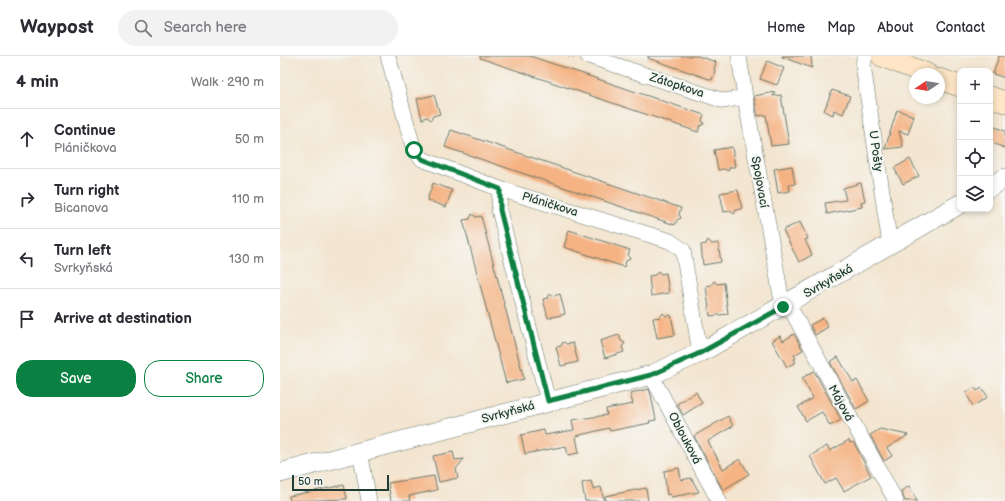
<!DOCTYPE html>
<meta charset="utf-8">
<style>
:root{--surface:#fff;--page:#f2f2f3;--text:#2b2b33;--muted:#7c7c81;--line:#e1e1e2;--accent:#0b8043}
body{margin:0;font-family:"Balsamiq Sans",sans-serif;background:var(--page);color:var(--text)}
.controls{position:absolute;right:12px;top:12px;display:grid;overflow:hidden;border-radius:8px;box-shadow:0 2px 6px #0003}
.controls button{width:36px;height:36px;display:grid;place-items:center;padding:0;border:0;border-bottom:1px solid var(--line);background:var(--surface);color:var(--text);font:20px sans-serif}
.compass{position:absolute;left:629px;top:12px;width:36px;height:36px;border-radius:50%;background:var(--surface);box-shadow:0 2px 6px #0003;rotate:258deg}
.scale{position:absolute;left:12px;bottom:10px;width:97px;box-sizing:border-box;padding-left:4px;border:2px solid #1f3d34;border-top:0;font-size:11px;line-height:14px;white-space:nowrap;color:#1f3d34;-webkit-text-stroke:3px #f6f6f2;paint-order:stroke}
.stop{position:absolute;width:12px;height:12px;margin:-9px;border:3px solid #0b8043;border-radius:50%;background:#fff}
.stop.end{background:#0b8043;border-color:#fff;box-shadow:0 1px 4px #0008}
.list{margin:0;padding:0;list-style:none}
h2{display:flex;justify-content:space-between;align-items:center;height:52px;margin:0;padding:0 16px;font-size:17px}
h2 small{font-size:13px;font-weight:400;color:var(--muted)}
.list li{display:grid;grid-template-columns:26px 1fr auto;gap:12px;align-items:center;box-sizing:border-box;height:60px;padding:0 16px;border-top:1px solid var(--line)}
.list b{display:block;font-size:15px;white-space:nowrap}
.list p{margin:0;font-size:13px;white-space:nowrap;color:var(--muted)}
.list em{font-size:13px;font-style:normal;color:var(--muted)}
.actions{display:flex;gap:8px;padding:12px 16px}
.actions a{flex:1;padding:9px 0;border:1px solid var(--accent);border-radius:16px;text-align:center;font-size:14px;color:var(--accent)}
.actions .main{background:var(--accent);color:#fff}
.icon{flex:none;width:22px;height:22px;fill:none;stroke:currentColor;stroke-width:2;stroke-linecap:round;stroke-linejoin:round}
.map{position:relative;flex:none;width:725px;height:445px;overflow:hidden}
header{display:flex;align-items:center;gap:24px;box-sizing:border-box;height:56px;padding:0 20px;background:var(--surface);border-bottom:1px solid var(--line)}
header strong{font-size:19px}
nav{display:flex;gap:22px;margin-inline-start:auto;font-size:14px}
.search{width:280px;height:36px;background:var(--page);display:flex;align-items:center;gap:10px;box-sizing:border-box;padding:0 14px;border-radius:22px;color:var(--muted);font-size:15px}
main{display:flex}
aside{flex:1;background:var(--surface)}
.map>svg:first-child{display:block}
.building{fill:#f5b282}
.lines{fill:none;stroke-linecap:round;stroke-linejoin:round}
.minor-casing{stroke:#69786b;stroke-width:16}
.tertiary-casing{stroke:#69786b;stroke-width:20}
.secondary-casing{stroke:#69786b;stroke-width:22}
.path{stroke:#69786b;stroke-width:2.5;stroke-dasharray:1 3;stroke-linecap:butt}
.minor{stroke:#fff;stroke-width:15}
.tertiary{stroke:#fff;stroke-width:19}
.secondary{stroke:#fde5c5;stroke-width:21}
.route{stroke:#0b8043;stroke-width:5}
.labels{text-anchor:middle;stroke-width:4;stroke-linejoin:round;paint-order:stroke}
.street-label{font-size:12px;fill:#1f3d34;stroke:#f6f6f2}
</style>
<header>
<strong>Waypost</strong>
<div class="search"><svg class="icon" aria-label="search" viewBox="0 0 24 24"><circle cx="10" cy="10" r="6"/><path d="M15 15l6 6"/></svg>Search here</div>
<nav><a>Home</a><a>Map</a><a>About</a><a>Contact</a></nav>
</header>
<main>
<aside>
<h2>4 min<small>Walk · 290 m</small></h2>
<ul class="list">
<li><svg class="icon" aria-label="ahead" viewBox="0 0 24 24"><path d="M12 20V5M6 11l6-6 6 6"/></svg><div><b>Continue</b><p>Pláničkova</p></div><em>50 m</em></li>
<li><svg class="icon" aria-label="right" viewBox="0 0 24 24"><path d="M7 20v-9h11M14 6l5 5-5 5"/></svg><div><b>Turn right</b><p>Bicanova</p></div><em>110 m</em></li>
<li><svg class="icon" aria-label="left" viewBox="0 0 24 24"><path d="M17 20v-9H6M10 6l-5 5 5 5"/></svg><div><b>Turn left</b><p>Svrkyňská</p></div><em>130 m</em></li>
<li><svg class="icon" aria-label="arrive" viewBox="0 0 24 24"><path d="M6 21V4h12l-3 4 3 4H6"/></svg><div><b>Arrive at destination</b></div></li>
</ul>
<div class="actions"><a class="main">Save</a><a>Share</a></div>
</aside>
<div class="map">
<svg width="725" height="445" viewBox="0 0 725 445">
<rect width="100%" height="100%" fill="#f6f6f2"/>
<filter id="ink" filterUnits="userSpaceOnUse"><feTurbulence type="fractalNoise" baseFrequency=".025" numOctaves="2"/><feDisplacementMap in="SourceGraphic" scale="8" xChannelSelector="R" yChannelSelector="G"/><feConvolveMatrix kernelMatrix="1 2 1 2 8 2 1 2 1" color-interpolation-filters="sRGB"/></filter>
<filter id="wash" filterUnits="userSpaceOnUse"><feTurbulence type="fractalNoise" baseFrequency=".012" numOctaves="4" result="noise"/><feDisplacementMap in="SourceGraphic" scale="16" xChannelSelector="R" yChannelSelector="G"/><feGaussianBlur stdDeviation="0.9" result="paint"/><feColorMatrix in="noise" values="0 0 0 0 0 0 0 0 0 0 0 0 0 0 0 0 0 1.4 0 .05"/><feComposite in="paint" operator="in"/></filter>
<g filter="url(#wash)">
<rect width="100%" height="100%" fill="#f3e5d0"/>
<g id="blocks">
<!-- building -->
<g class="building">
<polygon points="200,0 250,0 424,59 422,64 424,68 420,70 418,76 200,2"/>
<polygon points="368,0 418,0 436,6 434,13 435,15 432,24 368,2"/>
<polygon points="502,0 531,0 532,12 502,1"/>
<polygon points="719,0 725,0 725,22 713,18"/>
<polygon points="487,5 504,12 497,29 480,23"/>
<polygon points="552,34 570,40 563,58 554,54 553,59 544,55"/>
<polygon points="495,36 493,40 501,39 509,88 491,90 486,59 478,60 474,40"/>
<polygon points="154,39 160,58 153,60 151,64 147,61 142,63 137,43"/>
<polygon points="617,54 634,60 628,78 619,75 623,91 605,93"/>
<polygon points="710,69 725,75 725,92 710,86"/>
<polygon points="171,74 401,152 399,158 401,162 397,164 395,169 165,91"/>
<polygon points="452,91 455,111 450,111 448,115 444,113 438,114 434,94"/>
<polygon points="630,103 639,120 623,128 614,112"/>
<polygon points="512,110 515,128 509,129 510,135 498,137 494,113"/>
<polygon points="153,127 172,134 166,151 147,144"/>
<polygon points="581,127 585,145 581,146 582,151 547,158 545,147 566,144 563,132"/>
<polygon points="458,134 462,153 456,154 454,158 450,155 444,156 440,137"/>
<polygon points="192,158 196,161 201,160 244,323 226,327 183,164 190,163"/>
<polygon points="520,166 528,183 525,184 532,199 519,206 503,174"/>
<polygon points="289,174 350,194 348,199 350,203 346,205 344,211 284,191"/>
<polygon points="428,184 432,188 438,187 441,206 423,209 421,189 426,188"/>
<polygon points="378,215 381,218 386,217 389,237 371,240 369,220 375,219"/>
<polygon points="434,225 437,228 444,227 448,258 430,260 426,230 431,229"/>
<polygon points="270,238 274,240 280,238 285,258 268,262 263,243 268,242"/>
<polygon points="383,257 386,260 391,259 395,279 377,282 373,262 380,261"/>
<polygon points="543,262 548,271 535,279 530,269"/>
<polygon points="514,278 523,294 514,299 516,302 514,303 516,306 507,311 492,285 500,280 503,285"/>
<polygon points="339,279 341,285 345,287 342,291 344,296 325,302 320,285"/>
<polygon points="283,286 287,288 293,287 298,306 281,310 276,291 281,290"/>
<polygon points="558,301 573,326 577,324 589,345 576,353 550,306"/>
<polygon points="534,315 560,362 561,364 550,370 542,356 526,365 518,351 533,342 522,322"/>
<polygon points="695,331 697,335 702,332 708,341 693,350 686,337"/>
<polygon points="369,333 371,339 376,364 369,365 370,367 330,375 329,372 296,380 299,397 288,399 286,390 245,398 241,379 264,374 265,379 294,374 292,364 327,359 326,353 353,348 350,337"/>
<polygon points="416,336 422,347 403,359 397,348"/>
<polygon points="448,360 453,370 428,385 443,413 460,403 469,418 443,434 414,380"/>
<polygon points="600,373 628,379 607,392 612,400 604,405 590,379"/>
<polygon points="569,384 570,387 573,386 574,387 591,420 564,435 556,422 545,428 530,400 547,390 550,395"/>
<polygon points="173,396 175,404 184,403 176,413 178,422 159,426 153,400"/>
<polygon points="399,412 401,424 411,422 419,436 391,441 390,438 387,439 384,415"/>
<polygon points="154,420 157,434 129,440 130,445 111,445 108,427"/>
<polygon points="311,425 313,433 321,431 324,445 305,445 302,427"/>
<polygon points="64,429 67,443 10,445 9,440"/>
<polygon points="629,430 637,445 625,445 621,435"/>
<polygon points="366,432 368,445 326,445 325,440"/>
</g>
</g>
</g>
<g filter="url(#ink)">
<use href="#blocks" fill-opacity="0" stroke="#69786b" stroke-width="1"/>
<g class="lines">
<defs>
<g id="minor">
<polyline points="108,0 134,94 142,103 220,133 390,185 403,194 420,297"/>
<polyline points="308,0 444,45 465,41"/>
<polyline points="459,0 465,41 503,251"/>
<polyline points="585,0 583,9 610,189"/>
<polyline points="220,133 219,154 268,345"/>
<polyline points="508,248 616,445"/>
<polyline points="371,319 439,445"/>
<polyline points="80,395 89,445"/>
</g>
<g id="tertiary">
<polyline points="710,131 725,122"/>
<polyline points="0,417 371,319 420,297 680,148"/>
</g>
<g id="secondary">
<polyline points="602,0 647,18"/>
<polyline points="659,23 680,30"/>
<polyline points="710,41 725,46"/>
</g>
</defs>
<!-- minor casing -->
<use href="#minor" class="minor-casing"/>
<!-- tertiary casing -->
<use href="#tertiary" class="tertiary-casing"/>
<!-- secondary casing -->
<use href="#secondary" class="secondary-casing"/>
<!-- path -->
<polyline class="path" points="289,0 296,2"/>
<!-- minor -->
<use href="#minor" class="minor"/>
<!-- tertiary -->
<use href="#tertiary" class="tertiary"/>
<!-- secondary -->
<use href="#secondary" class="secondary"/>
</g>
</g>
<g class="lines" filter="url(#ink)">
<!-- route -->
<polyline class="route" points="134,94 142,103 220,133 220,154 268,345 371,319 420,297 503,251"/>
</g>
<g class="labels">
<!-- street labels -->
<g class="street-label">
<text transform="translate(397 29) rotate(18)" y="4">Zátopkova</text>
<text transform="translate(596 95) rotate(82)" y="4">U Pošty</text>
<text transform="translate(480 126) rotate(80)" y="4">Spojovací</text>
<text transform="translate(270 148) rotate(17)" y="4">Pláničkova</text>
<text transform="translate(548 225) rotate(-30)" y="4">Svrkyňská</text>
<text transform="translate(561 347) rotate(61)" y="4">Májová</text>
<text transform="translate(228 356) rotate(-15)" y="4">Svrkyňská</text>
<text transform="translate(405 382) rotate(62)" y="4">Oblouková</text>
</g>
</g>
</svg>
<div class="controls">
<button>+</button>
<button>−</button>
<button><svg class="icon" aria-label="locate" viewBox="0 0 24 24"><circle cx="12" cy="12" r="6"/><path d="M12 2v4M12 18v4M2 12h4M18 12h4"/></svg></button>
<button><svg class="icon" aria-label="layers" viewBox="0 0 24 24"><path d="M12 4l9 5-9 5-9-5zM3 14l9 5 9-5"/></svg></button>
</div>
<svg class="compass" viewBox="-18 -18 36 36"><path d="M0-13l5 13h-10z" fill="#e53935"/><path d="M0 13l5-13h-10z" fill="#7c7c81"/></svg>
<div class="scale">50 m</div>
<div class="stop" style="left:134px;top:94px"></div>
<div class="stop end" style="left:503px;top:251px"></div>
</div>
</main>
